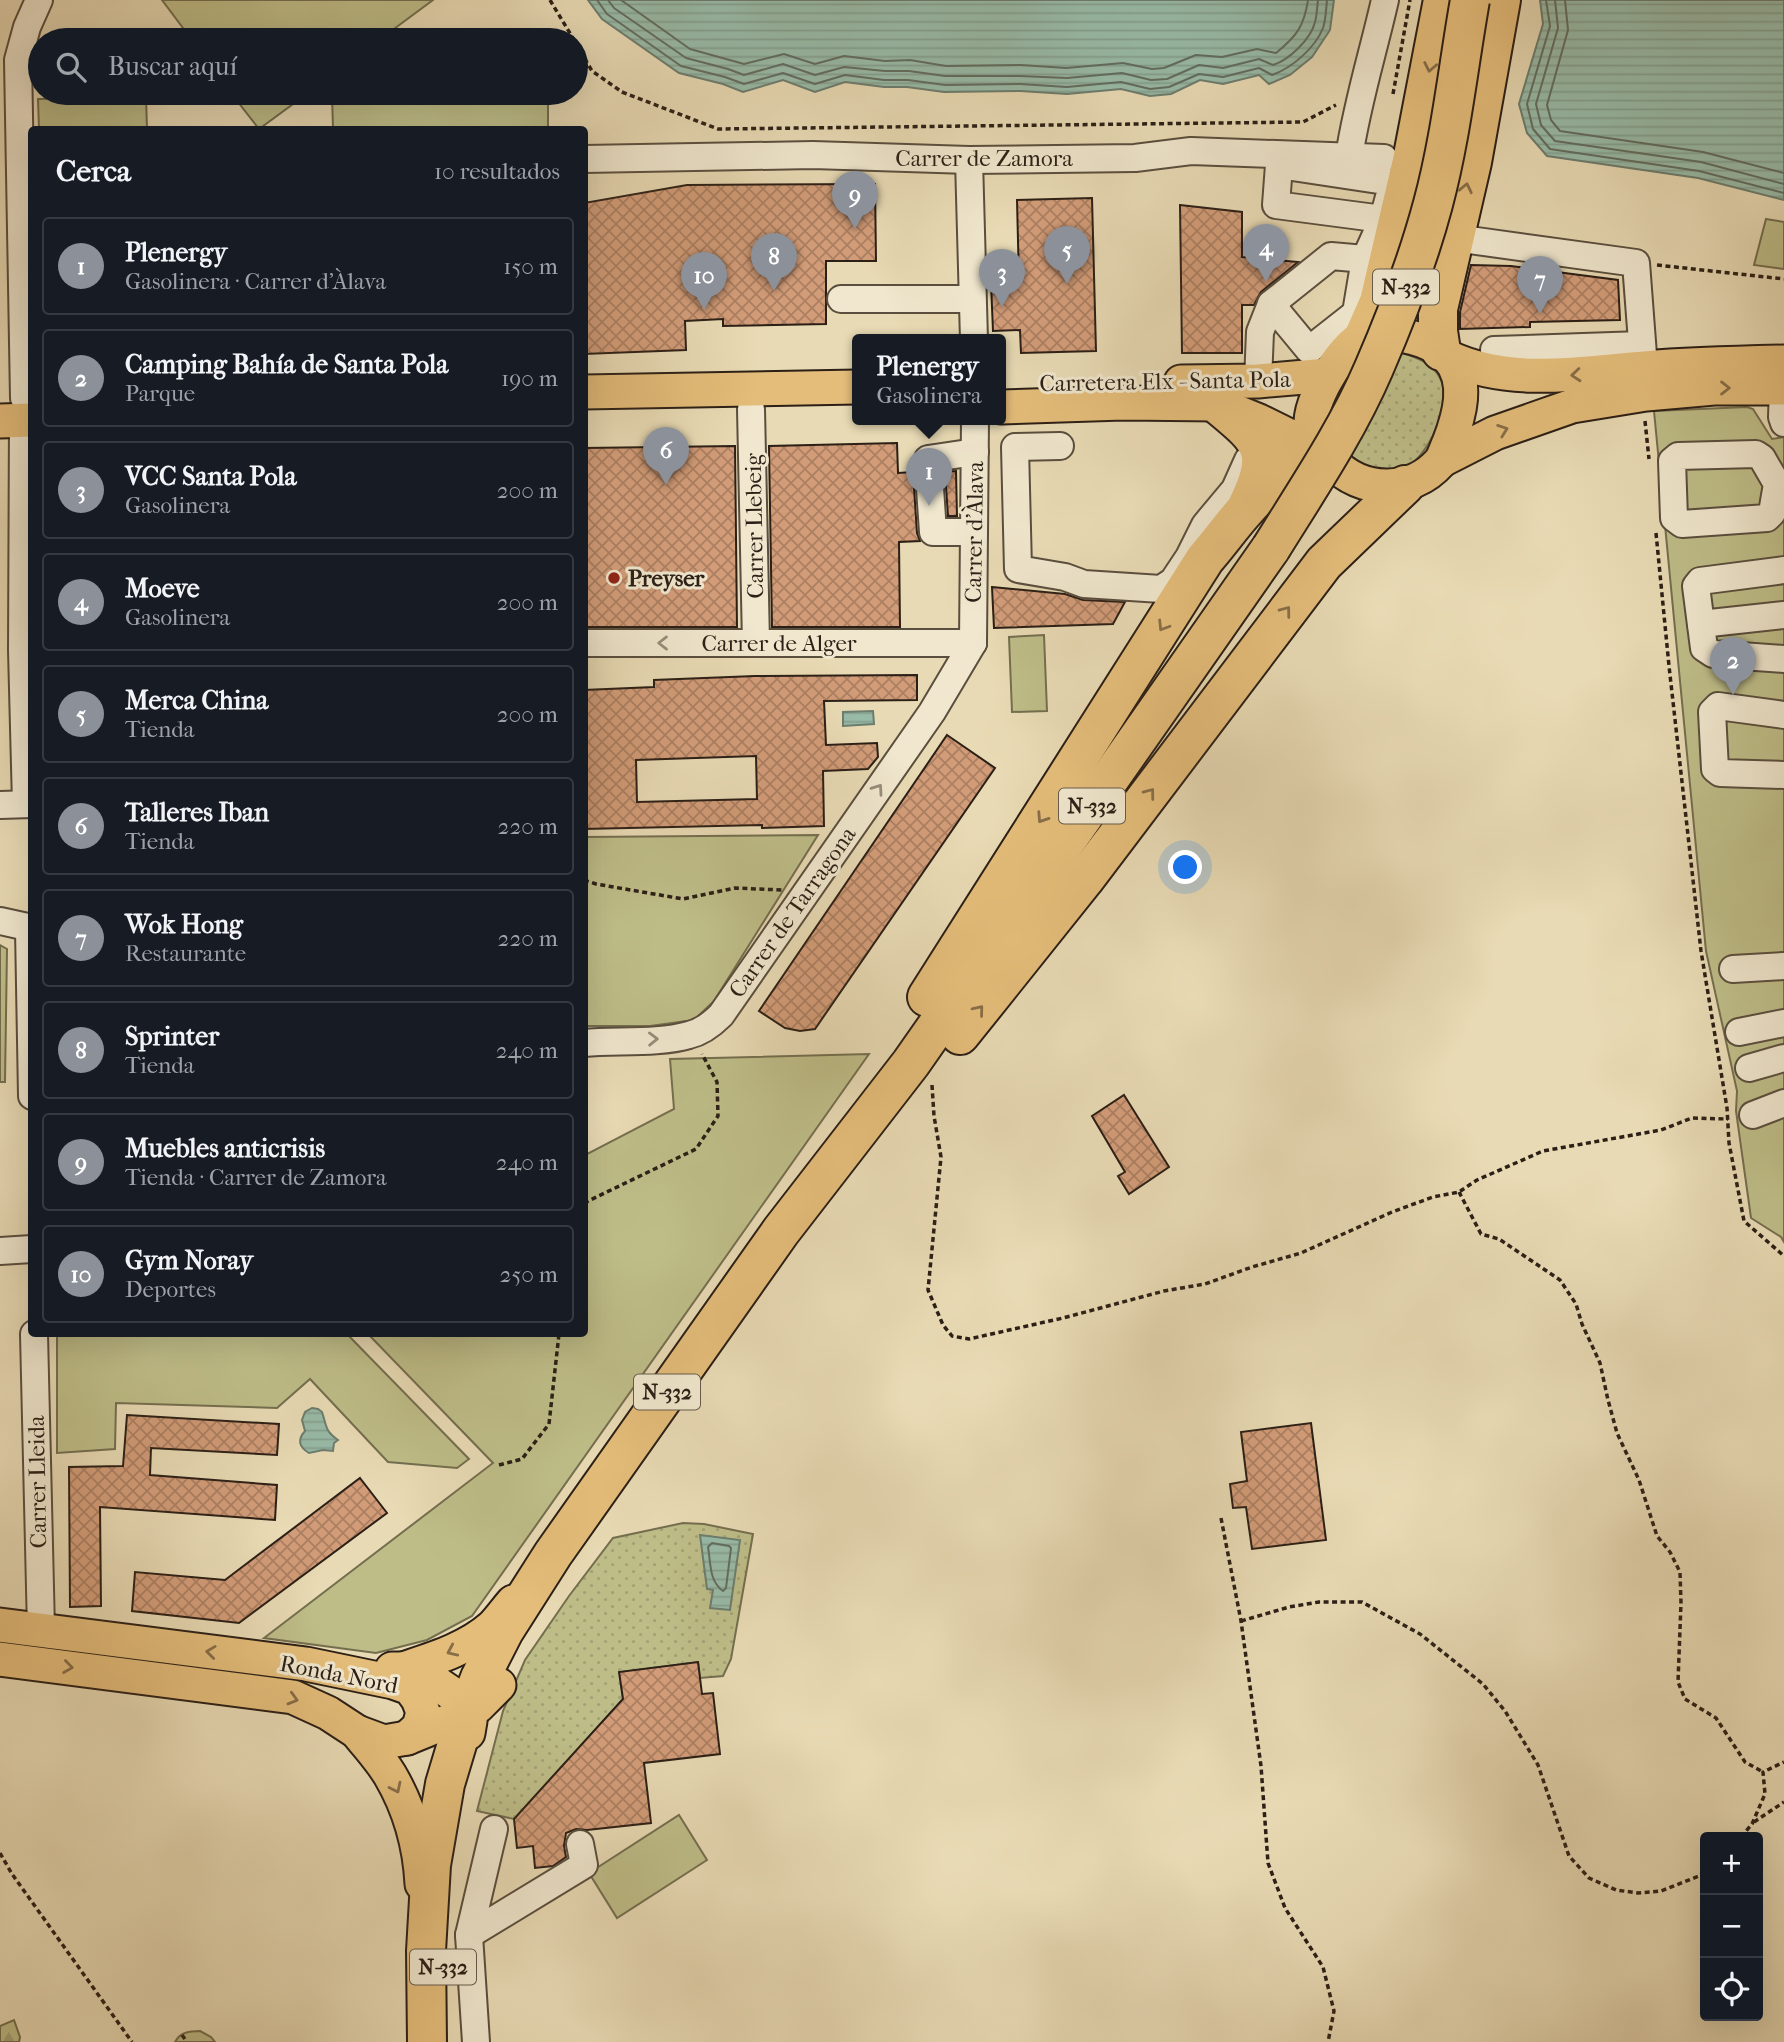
<!DOCTYPE html>
<html lang="es">
<meta charset="utf-8">
<style>
:root{--surface:#171b24;--page:#20242c;--text:#f1f3f6;--muted:#9ea1a6;--line:#363941;--accent:#8c9099}
body{margin:0;font-family:"IM FELL French Canon",serif;background:var(--page);color:var(--text)}
.controls{position:absolute;right:21px;bottom:21px;display:grid;overflow:hidden;border-radius:7px;box-shadow:0 7px 28px #0002}
.controls button{width:63px;height:63px;display:grid;place-items:center;padding:0;border:0;border-bottom:2px solid var(--line);background:var(--surface);color:var(--text);font:35px sans-serif}
.you{position:absolute;left:1186px;top:868px;width:24px;height:24px;margin:-18px;border:5px solid #fff;border-radius:50%;background:#1a73e8;box-shadow:0 0 0 10px #1a73e833}
.badge{display:grid;place-items:center;width:46px;height:46px;border-radius:50%;background:var(--accent);color:#fff;font-size:23px;font-weight:700}
.pin{position:absolute;translate:-50% -58px;filter:drop-shadow(0 2px 4px #0008)}
.pin::after{content:'';position:absolute;top:37px;width:24px;height:21px;background:inherit;clip-path:polygon(0 0,100% 0,50% 100%)}
.popup{position:absolute;left:852px;top:334px;width:154px;height:91px;box-sizing:border-box;display:grid;place-content:center;border-radius:7px;background:var(--surface);filter:drop-shadow(0 2px 5px #0005);font-size:23px;white-space:nowrap;color:var(--muted)}
.popup b{font-size:26px;color:var(--text)}
.popup::after{content:'';position:absolute;left:50%;top:100%;margin-left:-14px;border:14px solid transparent;border-top-color:var(--surface)}
.list{margin:0;padding:0;list-style:none}
h2{display:flex;justify-content:space-between;align-items:center;height:91px;margin:0;padding:0 28px;font-size:30px}
h2 small{font-size:23px;font-weight:400;color:var(--muted)}
.list li{display:grid;grid-template-columns:46px 1fr auto;gap:21px;align-items:center;box-sizing:border-box;height:98px;margin:0 14px 14px;padding:0 14px;border:2px solid var(--line);border-radius:7px}
.list b{display:block;font-size:26px;white-space:nowrap}
.list p{margin:0;font-size:23px;white-space:nowrap;color:var(--muted)}
.list em{font-size:23px;font-style:normal;color:var(--muted)}
.icon{flex:none;width:38px;height:38px;fill:none;stroke:currentColor;stroke-width:2;stroke-linecap:round;stroke-linejoin:round}
.map{position:relative;flex:none;width:1784px;height:2042px;overflow:hidden}
.search{position:absolute;background:var(--surface);box-shadow:0 7px 28px #0002;left:28px;top:28px;width:560px;height:77px;display:flex;align-items:center;gap:18px;box-sizing:border-box;padding:0 24px;border-radius:38px;color:var(--muted);font-size:26px}
.panel{position:absolute;background:var(--surface);box-shadow:0 7px 28px #0002;left:28px;top:126px;width:560px;height:1211px;border-radius:7px}
.map>svg:first-child{display:block}
.green{fill:#bebd88;stroke:#746e4f;stroke-width:2}
.forest{fill:url(#forest-firs);stroke:#746e4f;stroke-width:2}
.garden{fill:url(#garden-dots);stroke:#746e4f;stroke-width:2}
.water{fill:url(#water-rules);stroke:#6c7d6e;stroke-width:2}
.lines{fill:none;stroke-linecap:round;stroke-linejoin:round}
.shore{stroke:#626d5f;stroke-width:2}
.building{fill:url(#building-cross-hatch);stroke:#2b1f16;stroke-width:2;fill-rule:evenodd}
.minor-casing{stroke:#5a4e3e;stroke-width:30}
.major-casing{stroke:#2b1f16;stroke-width:37}
.highway-casing{stroke:#2b1f16;stroke-width:42}
.path{stroke:#2b1f16;stroke-width:3.5;stroke-dasharray:5 3.5;stroke-linecap:butt}
.minor{stroke:#f0e7ce;stroke-width:26}
.major{stroke:#e4bd7a;stroke-width:33}
.highway{stroke:#e4bd7a;stroke-width:38}
.highway-bridge-casing{stroke:#2b1f16;stroke-width:42;stroke-linecap:butt}
.highway-bridge{stroke:#e4bd7a;stroke-width:38}
.oneway{stroke:#886e48}
.oneway2{stroke:#978d7b}
.poi-dot{fill:#8f2418;stroke:#f0e7ce;stroke-width:2.5}
.labels{text-anchor:middle;stroke-width:6;stroke-linejoin:round;paint-order:stroke}
.shield{fill:#f0e7ce;stroke:#665b4d;stroke-width:2}
.shield-label{font-size:21px;font-weight:bold;fill:#2b1f16}
.street-label{font-size:23px;fill:#2b1f16;stroke:#f0e7ce}
.poi-label{font-size:23px;font-weight:bold;fill:#2b1f16;stroke:#f0e7ce;text-anchor:start}
</style>
<div class="map">
<svg width="1784" height="2042" viewBox="0 0 1784 2042">
<defs>
<pattern id="forest-firs" width="22" height="20" patternUnits="userSpaceOnUse" patternTransform="scale(1.75)"><rect width="22" height="20" fill="#bebd88"/><path d="M5 1l3.5 6h-7zM16 11l3.5 6h-7z" fill="#a3a275"/></pattern>
<pattern id="garden-dots" width="8" height="8" patternUnits="userSpaceOnUse" patternTransform="scale(1.75)"><rect width="8" height="8" fill="#bebd88"/><path d="M2 2h.1M6 6h.1" fill="none" stroke="#a3a275" stroke-width="1.8" stroke-linecap="round"/></pattern>
<pattern id="water-rules" width="6" height="5" patternUnits="userSpaceOnUse" patternTransform="scale(1.75)"><rect width="6" height="5" fill="#98bba8"/><path d="M0 2.5h6" fill="none" stroke="#83a090"/></pattern>
<pattern id="building-cross-hatch" width="8" height="8" patternUnits="userSpaceOnUse" patternTransform="scale(1.75)"><rect width="8" height="8" fill="#d29c78"/><path d="M0 0l8 8M0 8l8-8" fill="none" stroke="#ab7f61"/></pattern>
</defs>
<rect width="100%" height="100%" fill="#e8dab4"/>
<filter id="stains"><feTurbulence type="fractalNoise" baseFrequency=".00286" numOctaves="4"/><feColorMatrix values="0 0 0 0 .2 0 0 0 0 .09 0 0 0 0 .02 0 0 0 .5 -.17"/></filter>
<radialGradient id="worn" r=".72"><stop offset=".6" stop-color="#630" stop-opacity="0"/><stop offset="1" stop-color="#630" stop-opacity=".3"/></radialGradient>
<!-- green -->
<g class="green">
<polygon points="162,0 433,0 379,40 192,40"/>
<polygon points="511,36 511,40 407,40 407,38"/>
<polygon points="231,93 308,93 259,129"/>
<polygon points="408,93 548,93 548,129 333,129 332,95"/>
<polygon points="146,97 147,129 39,129 38,99"/>
<polygon points="1766,219 1784,222 1784,269 1754,265"/>
<polygon points="1747,407 1753,409 1772,439 1784,437 1784,1242 1781,1237 1751,1218 1736,1111 1737,1091 1706,951 1654,411"/>
<polygon points="1044,635 1047,711 1012,712 1009,637"/>
<polygon points="818,835 714,1001 694,1020 650,1026 585,1026 584,837"/>
<polygon points="0,945 7,949 5,1082 0,1082"/>
<polygon points="869,1054 472,1616 427,1640 376,1653 264,1638 493,1463 368,1334 584,1334 585,1155 674,1109 670,1059"/>
<polygon points="57,1334 347,1334 469,1459 457,1468 388,1462 310,1379 277,1408 116,1403 115,1449 57,1453"/>
<polygon points="679,1815 707,1860 617,1918 589,1873"/>
<path d="M200 2031 211 2037 215 2042H175C180 2032 190 2031 200 2031Z"/>
</g>
<!-- forest -->
<polygon class="forest" points="14,2020 20,2037 19,2042 0,2042 0,2026"/>
<!-- garden -->
<g class="garden">
<path d="M1400 352C1415 357 1432 362 1440 378 1454 404 1427 461 1400 471 1397 472 1392 471 1389 471 1366 469 1359 462 1339 451L1335 404 1351 373Z"/>
<polygon points="683,1523 704,1524 753,1534 731,1659 723,1676 700,1678 698,1662 620,1672 623,1699 514,1819 477,1811 503,1711 525,1660 569,1596 613,1538"/>
</g>
<!-- water -->
<g class="water">
<polygon points="588,0 1334,0 1330,30 1312,57 1290,75 1269,84 1259,75 1223,84 1200,80 1171,94 1150,96 1121,89 1067,94 1020,91 944,92 907,87 884,87 845,82 815,92 783,80 743,92 723,84 679,73 602,19"/>
<polygon points="1540,0 1784,0 1784,200 1698,178 1547,156 1527,133 1519,104 1543,24"/>
<polygon points="873,711 874,724 843,726 843,712"/>
<path d="M312 1408 318 1409 322 1412C327 1427 325 1431 338 1440L334 1443 333 1451 323 1450 309 1453C299 1447 297 1440 305 1431L302 1420 305 1412Z"/>
<polygon points="700,1535 740,1540 730,1610 710,1608 713,1590 707,1589"/>
</g>
<g class="lines">
<!-- shore -->
<g class="shore">
<path d="M597 0 607 14 681 66 725 77 744 84 783 73 815 84 845 75 884 80H908L945 85 1020 84 1067 87 1121 82 1150 89 1169 87 1199 74 1223 77 1259 68 1272 75C1292 68 1315 48 1323 28 1326 19 1326 9 1327 0"/>
<path d="M608 0 614 8 686 58 728 69 744 75 783 64 815 75 844 67 885 71H909L945 76H1020L1067 78 1122 73 1151 80 1167 79 1199 65 1223 68 1259 59 1273 65C1289 60 1311 39 1315 22 1317 15 1317 7 1318 0"/>
<path d="M621 0 690 49 744 64 784 54 815 64 844 56 885 61 910 60 946 66 1021 65 1066 68 1123 63 1152 69 1164 68 1196 55 1222 57 1257 49 1276 53C1297 36 1304 26 1308 0"/>
<polyline points="1546,0 1550,26 1527,104 1533,129 1550,149 1699,171 1784,193"/>
<polyline points="1555,0 1558,28 1536,104 1541,125 1555,141 1701,162 1784,184"/>
<polyline points="1565,0 1568,30 1547,105 1551,120 1560,131 1703,152 1784,173"/>
<path d="M712 1543 729 1546 731 1548 726 1588 723 1591C709 1581 711 1564 708 1547Z"/>
</g>
</g>
<!-- building -->
<g class="building">
<polygon points="875,184 876,261 826,261 826,324 723,326 723,319 685,321 686,350 584,354 584,203 687,185"/>
<polygon points="1092,198 1096,351 1021,353 1020,330 993,331 991,283 1019,282 1017,200"/>
<polygon points="1180,205 1242,212 1242,257 1298,262 1261,292 1254,305 1242,305 1242,353 1182,353"/>
<polygon points="1471,265 1511,266 1618,280 1620,320 1530,322 1530,327 1460,329 1460,312"/>
<polygon points="897,443 898,473 913,472 917,533 920,541 899,542 900,627 772,627 769,446"/>
<polygon points="735,446 737,627 584,627 584,448"/>
<polygon points="956,471 957,516 948,516 945,472"/>
<polygon points="992,587 1065,594 1083,600 1125,602 1113,624 994,628"/>
<path d="M917 675V700L824 701 826 745 877 743 878 757 868 769 823 771 824 826 762 828V825L584 829V690L654 687V680L755 676ZM756 756 757 799 637 802 636 760Z"/>
<polygon points="947,735 995,768 815,1029 800,1031 785,1028 759,1011"/>
<polygon points="1124,1095 1169,1167 1129,1194 1118,1176 1125,1172 1092,1116"/>
<polygon points="127,1415 279,1424 277,1455 151,1448 150,1475 277,1485 275,1520 100,1507 101,1606 70,1607 69,1467 123,1466"/>
<polygon points="1311,1423 1326,1540 1252,1549 1246,1507 1233,1508 1230,1484 1247,1481 1241,1432"/>
<polygon points="360,1478 387,1513 239,1623 132,1611 135,1572 225,1580"/>
<polygon points="698,1662 702,1694 713,1693 720,1754 644,1763 651,1823 587,1830 576,1829 566,1833 564,1846 566,1857 553,1866 535,1868 533,1846 517,1848 514,1819 623,1699 619,1672"/>
</g>
<g class="lines">
<defs>
<g id="minor">
<path d="M1349 157C1357 103 1373 53 1385 0"/>
<polyline points="584,159 813,155 969,160 1135,158 1191,151 1384,158"/>
<polyline points="969,160 974,340"/>
<polyline points="1455,238 1636,263 1644,368"/>
<polyline points="841,299 972,299"/>
<polyline points="1271,304 1309,350 1356,313 1365,259 1383,219 1392,186 1385,181 1279,165 1276,205 1383,219"/>
<polyline points="1494,350 1642,345"/>
<polyline points="1258,381 1260,332 1271,304 1331,256 1365,259 1382,266"/>
<polyline points="1783,388 1782,417 1784,423"/>
<polyline points="24,398 18,60 27,27 39,0"/>
<polyline points="751,409 756,643"/>
<polyline points="23,420 22,650 26,804"/>
<polyline points="1060,446 1015,447 1018,569 1065,577 1084,584 1161,589 1173,581 1189,557 1205,525 1235,489 1248,460"/>
<polygon points="1756,454 1762,458 1777,484 1772,513 1767,518 1682,524 1674,518 1672,461 1678,456"/>
<polyline points="974,532 933,532 928,459 975,452"/>
<polyline points="1784,570 1700,581 1696,586 1704,648 1713,654 1784,659"/>
<polyline points="1701,624 1784,615"/>
<polyline points="584,643 973,643"/>
<polyline points="973,643 975,420"/>
<polyline points="1784,715 1718,706 1712,712 1715,769 1720,773 1784,775"/>
<polyline points="0,805 32,804"/>
<polyline points="0,921 32,928"/>
<polyline points="29,929 32,1096"/>
<polyline points="1733,969 1784,966"/>
<polyline points="1739,1032 1784,1023"/>
<path d="M584 1043C617 1040 658 1044 689 1035 702 1032 712 1024 721 1015L932 712 973 643"/>
<polyline points="1749,1068 1784,1058"/>
<polyline points="1753,1115 1784,1103"/>
<polyline points="0,1251 32,1249"/>
<polyline points="34,1334 41,1630"/>
<polyline points="469,1935 584,1865 580,1844"/>
<polyline points="476,2042 469,1935 494,1829"/>
</g>
<g id="major">
<path d="M1385 333C1407 335 1433 340 1448 357 1470 381 1459 417 1449 443 1446 449 1444 457 1440 462 1411 495 1361 493 1332 462 1324 454 1315 441 1312 430 1305 406 1342 346 1364 336 1370 334 1379 334 1385 333Z"/>
<path d="M1450 358C1511 386 1581 373 1645 368 1691 364 1738 363 1784 362"/>
<polyline points="1181,382 1258,381 1328,375"/>
<polyline points="584,392 857,387"/>
<polyline points="1001,407 1123,403 1217,404 1259,421 1324,453"/>
<polyline points="0,421 32,420"/>
<polyline points="1442,460 1495,433 1572,406 1646,394 1714,388 1784,388"/>
<polyline points="0,1625 306,1664 393,1682 410,1688 418,1699 423,1712 419,1727 407,1738"/>
<polyline points="0,1659 293,1697 328,1713 357,1732 384,1742 407,1738 466,1714 478,1706 499,1685"/>
<polyline points="392,1669 403,1669 432,1680 454,1695 470,1721 468,1733"/>
<path d="M403 1669C433 1659 467 1649 492 1627 499 1620 506 1610 513 1602"/>
<path d="M357 1732C368 1746 381 1760 390 1775 410 1809 420 1846 422 1884"/>
</g>
<g id="highway">
<polyline points="1364,336 1379,302 1412,161 1443,0"/>
<polyline points="1441,351 1438,331 1438,309 1472,162 1501,0"/>
<path d="M1217 404C1259 439 1275 449 1248 504"/>
<path d="M927 997 1205 559C1220 542 1233 523 1248 507 1271 482 1295 459 1311 430"/>
<polyline points="960,1035 1084,880 1324,563 1405,485"/>
<polyline points="427,2042 426,1951 431,1865 445,1784 466,1714 480,1678 504,1631 553,1554 781,1231 911,1063 1271,548"/>
</g>
</defs>
<!-- minor casing -->
<use href="#minor" class="minor-casing"/>
<!-- major casing -->
<use href="#major" class="major-casing"/>
<!-- highway casing -->
<use href="#highway" class="highway-casing"/>
<!-- path -->
<g class="path">
<polyline points="550,0 574,40"/>
<polyline points="576,44 592,71 622,92 718,129 1303,122 1336,105"/>
<polyline points="1393,94 1410,0"/>
<polyline points="1657,265 1784,279"/>
<polyline points="1645,421 1649,459"/>
<polyline points="1656,533 1669,666 1701,951 1727,1108 1729,1143 1744,1221 1784,1256"/>
<polyline points="584,880 596,884 683,899 735,888 782,890"/>
<polyline points="932,1085 934,1116 941,1157 928,1290 943,1325 952,1336 969,1339 1063,1318 1164,1291 1205,1284 1252,1267 1301,1253 1392,1212 1433,1197 1459,1192 1477,1180 1543,1151 1661,1130 1692,1118 1728,1119"/>
<polyline points="1459,1192 1481,1234 1499,1239 1560,1280 1576,1304 1582,1324 1600,1363 1608,1400 1617,1433 1639,1480 1657,1536 1670,1552 1680,1572 1681,1603 1678,1682 1685,1699 1716,1718 1745,1762 1763,1772"/>
<polyline points="584,1203 696,1149 718,1116 717,1082 702,1054"/>
<polyline points="499,1465 522,1459 549,1424 559,1334"/>
<polyline points="1221,1518 1241,1621 1261,1766 1268,1863 1285,1908 1323,1967 1334,2011 1328,2042"/>
<polyline points="1241,1621 1289,1607 1319,1602 1362,1602 1420,1634 1483,1684 1505,1711 1538,1765 1569,1856 1589,1878 1616,1890 1638,1893 1661,1891 1699,1876 1705,1871"/>
<polyline points="1754,1822 1784,1802"/>
<polyline points="1741,1837 1752,1824 1765,1794 1763,1772 1784,1762"/>
<polyline points="0,1853 12,1874 132,2042"/>
<polyline points="182,2035 187,2042"/>
</g>
<!-- minor -->
<use href="#minor" class="minor"/>
<!-- major -->
<use href="#major" class="major"/>
<!-- highway -->
<use href="#highway" class="highway"/>
<defs>
<path id="highway-bridge" d="M1271 548C1307 490 1347 431 1374 368 1397 315 1418 260 1433 204 1451 137 1458 68 1470 0"/>
</defs>
<!-- highway-bridge casing -->
<use href="#highway-bridge" class="highway-bridge-casing"/>
<!-- highway-bridge -->
<use href="#highway-bridge" class="highway-bridge"/>
</g>
<!-- one-way arrows -->
<defs><path id="oneway-chevron" d="M-2-3.5L2.5 0L-2 3.5" fill="none" stroke-width="1.6" stroke-linecap="round" stroke-linejoin="round" transform="scale(1.75)"/></defs>
<g class="oneway">
<use href="#oneway-chevron" transform="translate(1430 67) rotate(101)"/>
<use href="#oneway-chevron" transform="translate(1466 188) rotate(-78)"/>
<use href="#oneway-chevron" transform="translate(1576 375) rotate(175)"/>
<use href="#oneway-chevron" transform="translate(1725 388)"/>
<use href="#oneway-chevron" transform="translate(1503 430) rotate(-20)"/>
<use href="#oneway-chevron" transform="translate(1286 611) rotate(-53)"/>
<use href="#oneway-chevron" transform="translate(1163 626) rotate(122)"/>
<use href="#oneway-chevron" transform="translate(1150 793) rotate(-53)"/>
<use href="#oneway-chevron" transform="translate(1042 818) rotate(123)"/>
<use href="#oneway-chevron" transform="translate(979 1010) rotate(-51)"/>
<use href="#oneway-chevron" transform="translate(452 1651) rotate(156)"/>
<use href="#oneway-chevron" transform="translate(211 1652) rotate(-173)"/>
<use href="#oneway-chevron" transform="translate(68 1667) rotate(8)"/>
<use href="#oneway-chevron" transform="translate(293 1699) rotate(16)"/>
<use href="#oneway-chevron" transform="translate(396 1788) rotate(64)"/>
</g>
<g class="oneway2">
<use href="#oneway-chevron" transform="translate(663 643) rotate(-180)"/>
<use href="#oneway-chevron" transform="translate(878 789) rotate(-55)"/>
<use href="#oneway-chevron" transform="translate(653 1039) rotate(-1)"/>
</g>
<!-- markers -->
<circle class="poi-dot" cx="614" cy="578" r="7"/>
<g class="labels">
<!-- shield labels -->
<g class="shield">
<rect x="1373" y="269.5" width="66" height="35" rx="5"/>
<rect x="1059" y="788.5" width="66" height="35" rx="5"/>
<rect x="634" y="1374.5" width="66" height="35" rx="5"/>
<rect x="410" y="1949.5" width="66" height="35" rx="5"/>
</g>
<g class="shield-label">
<text x="1406" y="294">N-332</text>
<text x="1092" y="813">N-332</text>
<text x="667" y="1399">N-332</text>
<text x="443" y="1974">N-332</text>
</g>
<!-- street labels -->
<g class="street-label">
<text x="984" y="166">Carrer de Zamora</text>
<text transform="translate(1165 381) rotate(-1)" y="8">Carretera Elx - Santa Pola</text>
<text transform="translate(754 526) rotate(-91)" y="8">Carrer Llebeig</text>
<text transform="translate(974 532) rotate(-89)" y="8">Carrer d'Àlava</text>
<text x="779" y="651">Carrer de Alger</text>
<text transform="translate(792 912) rotate(-55)" y="8">Carrer de Tarragona</text>
<text transform="translate(37 1482) rotate(-91)" y="8">Carrer Lleida</text>
<text transform="translate(339 1674) rotate(11)" y="8">Ronda Nord</text>
</g>
<!-- poi labels -->
<g class="poi-label">
<text x="628" y="586">Preyser</text>
</g>
</g>
<rect width="100%" height="100%" filter="url(#stains)"/>
<rect width="100%" height="100%" fill="url(#worn)"/>
</svg>
<div class="controls">
<button>+</button>
<button>−</button>
<button><svg class="icon" aria-label="locate" viewBox="0 0 24 24"><circle cx="12" cy="12" r="6"/><path d="M12 2v4M12 18v4M2 12h4M18 12h4"/></svg></button>
</div>
<div class="you"></div>
<div class="pin badge" style="left:929px;top:506px">1</div>
<div class="popup"><b>Plenergy</b>Gasolinera</div>
<div class="pin badge" style="left:1733px;top:695px">2</div>
<div class="pin badge" style="left:1002px;top:307px">3</div>
<div class="pin badge" style="left:1266px;top:282px">4</div>
<div class="pin badge" style="left:1067px;top:284px">5</div>
<div class="pin badge" style="left:666px;top:485px">6</div>
<div class="pin badge" style="left:1540px;top:314px">7</div>
<div class="pin badge" style="left:774px;top:291px">8</div>
<div class="pin badge" style="left:855px;top:229px">9</div>
<div class="pin badge" style="left:704px;top:310px">10</div>
<div class="search"><svg class="icon" aria-label="search" viewBox="0 0 24 24"><circle cx="10" cy="10" r="6"/><path d="M15 15l6 6"/></svg>Buscar aquí</div>
<section class="panel">
<h2>Cerca<small>10 resultados</small></h2>
<ul class="list">
<li><span class="badge">1</span><div><b>Plenergy</b><p>Gasolinera · Carrer d'Àlava</p></div><em>150 m</em></li>
<li><span class="badge">2</span><div><b>Camping Bahía de Santa Pola</b><p>Parque</p></div><em>190 m</em></li>
<li><span class="badge">3</span><div><b>VCC Santa Pola</b><p>Gasolinera</p></div><em>200 m</em></li>
<li><span class="badge">4</span><div><b>Moeve</b><p>Gasolinera</p></div><em>200 m</em></li>
<li><span class="badge">5</span><div><b>Merca China</b><p>Tienda</p></div><em>200 m</em></li>
<li><span class="badge">6</span><div><b>Talleres Iban</b><p>Tienda</p></div><em>220 m</em></li>
<li><span class="badge">7</span><div><b>Wok Hong</b><p>Restaurante</p></div><em>220 m</em></li>
<li><span class="badge">8</span><div><b>Sprinter</b><p>Tienda</p></div><em>240 m</em></li>
<li><span class="badge">9</span><div><b>Muebles anticrisis</b><p>Tienda · Carrer de Zamora</p></div><em>240 m</em></li>
<li><span class="badge">10</span><div><b>Gym Noray</b><p>Deportes</p></div><em>250 m</em></li>
</ul>
</section>
</div>
